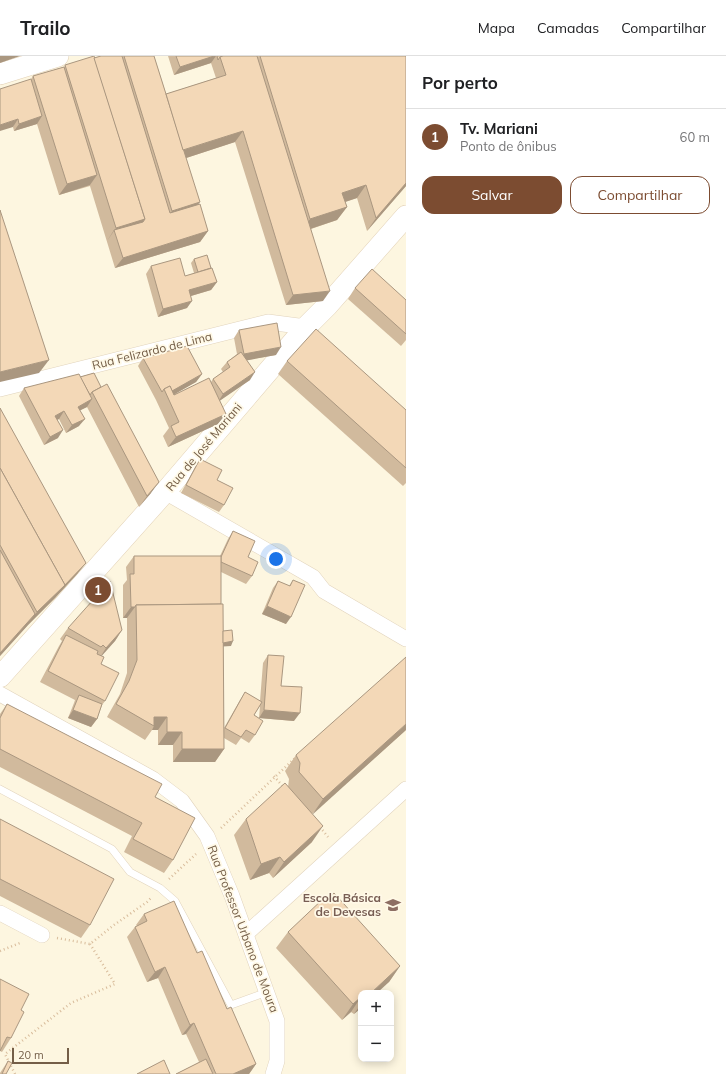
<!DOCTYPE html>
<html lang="pt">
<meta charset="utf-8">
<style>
:root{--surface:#fff;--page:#f2f2f2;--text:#202124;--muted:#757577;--line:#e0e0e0;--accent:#7c4c31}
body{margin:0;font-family:Mulish,sans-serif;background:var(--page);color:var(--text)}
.controls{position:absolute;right:12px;bottom:12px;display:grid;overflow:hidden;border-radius:8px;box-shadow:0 2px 10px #0003}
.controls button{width:36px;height:36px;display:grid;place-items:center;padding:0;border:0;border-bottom:1px solid var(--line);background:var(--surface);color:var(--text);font:20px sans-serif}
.scale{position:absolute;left:12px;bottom:10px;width:57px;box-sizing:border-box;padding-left:4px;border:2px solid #745e47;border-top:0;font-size:11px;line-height:14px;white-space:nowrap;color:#745e47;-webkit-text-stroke:3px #fff9e7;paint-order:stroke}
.you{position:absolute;left:276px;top:503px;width:14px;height:14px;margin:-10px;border:3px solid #fff;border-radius:50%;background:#1a73e8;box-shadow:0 0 0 6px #1a73e833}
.badge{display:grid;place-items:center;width:26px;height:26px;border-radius:50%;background:var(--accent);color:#fff;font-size:13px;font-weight:700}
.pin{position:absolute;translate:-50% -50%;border:2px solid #fff;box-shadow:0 1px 4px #0006}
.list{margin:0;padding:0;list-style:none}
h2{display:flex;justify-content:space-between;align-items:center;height:52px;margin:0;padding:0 16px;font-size:17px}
h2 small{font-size:13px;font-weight:400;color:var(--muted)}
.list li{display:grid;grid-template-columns:26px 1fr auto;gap:12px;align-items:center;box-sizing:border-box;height:56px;padding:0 16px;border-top:1px solid var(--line)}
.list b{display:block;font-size:15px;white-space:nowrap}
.list p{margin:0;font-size:13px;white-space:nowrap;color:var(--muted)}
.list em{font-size:13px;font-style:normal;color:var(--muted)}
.actions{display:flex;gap:8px;padding:12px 16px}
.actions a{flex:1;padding:9px 0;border:1px solid var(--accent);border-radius:12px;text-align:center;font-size:14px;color:var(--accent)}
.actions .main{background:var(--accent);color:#fff}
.map{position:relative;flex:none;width:406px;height:1018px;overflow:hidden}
header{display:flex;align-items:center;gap:24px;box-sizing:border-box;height:56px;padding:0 20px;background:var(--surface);border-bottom:1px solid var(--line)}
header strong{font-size:19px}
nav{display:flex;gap:22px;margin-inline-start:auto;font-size:14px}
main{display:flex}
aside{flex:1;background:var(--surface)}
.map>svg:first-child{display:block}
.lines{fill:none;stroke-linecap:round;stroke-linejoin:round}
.lane-casing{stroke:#e1d3bc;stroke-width:8}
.street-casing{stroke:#e1d3bc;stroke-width:16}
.secondary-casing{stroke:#e3d2b7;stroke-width:22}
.path{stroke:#d8bc9b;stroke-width:2.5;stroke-dasharray:1 3;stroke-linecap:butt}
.lane{stroke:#fff;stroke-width:7}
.street{stroke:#fff;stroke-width:15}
.secondary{stroke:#fff;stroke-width:21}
.wall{fill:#d1ba9d;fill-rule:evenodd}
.shaded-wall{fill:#aa9780}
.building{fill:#f3d8b7;stroke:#aa9780}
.labels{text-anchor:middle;stroke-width:3.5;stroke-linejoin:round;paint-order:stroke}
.street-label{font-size:12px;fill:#745e47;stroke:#fff9e7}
.education-label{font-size:12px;font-weight:bold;fill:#785e54;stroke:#fff9e7;text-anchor:end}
</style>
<header>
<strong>Trailo</strong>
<nav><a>Mapa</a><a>Camadas</a><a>Compartilhar</a></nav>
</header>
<main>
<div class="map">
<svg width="406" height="1018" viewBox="0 0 406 1018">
<rect width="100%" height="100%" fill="#fdf6e0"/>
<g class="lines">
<defs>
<polyline id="lane" points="0,733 112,793 130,816 160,832 175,845 231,949 267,936"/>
<g id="street">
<polyline points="0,333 268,266 306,271 311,276"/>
<polyline points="165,436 313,521 324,535 406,583"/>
<polyline points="0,638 153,723 182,745 207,780 232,840 277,965 277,1005 273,1018"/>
<polyline points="0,857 42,879"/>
<polyline points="246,878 406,733"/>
</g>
<g id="secondary">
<polyline points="0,18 58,0"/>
<polyline points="0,621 165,436 306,271 327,250 406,160"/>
</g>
</defs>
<!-- lane casing -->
<use href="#lane" class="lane-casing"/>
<!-- street casing -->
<use href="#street" class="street-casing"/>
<!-- secondary casing -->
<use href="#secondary" class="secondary-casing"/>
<!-- path -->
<g class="path">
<polyline points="274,720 284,732"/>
<polyline points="320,771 328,781"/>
<polyline points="221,772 296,701"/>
<polyline points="169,823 196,798"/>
<polyline points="57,882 90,888 114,869 147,846 152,841"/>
<polyline points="0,895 20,887"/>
<polyline points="15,1018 5,998 71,947 115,928 90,888"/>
</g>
<!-- lane -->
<use href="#lane" class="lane"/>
<!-- street -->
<use href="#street" class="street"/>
<!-- secondary -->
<use href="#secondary" class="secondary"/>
</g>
<!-- wall -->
<g class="wall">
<polygon points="101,0 154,0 166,38 216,22 211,7 174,19 168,0 406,0 406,130 367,175 357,142 345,146 347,151 337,164 311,173 323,245 286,249 235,86 186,102 197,149 208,175 200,186 115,212 90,130 59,139 37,68 14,75 13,71 31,23 33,20 64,11 65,9"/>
<polygon points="194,203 211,212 217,226 211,234 191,240 187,252 158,261 146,218 151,210 185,220 194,217 191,207"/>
<polygon points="355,232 406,244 406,284 401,290 348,243"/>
<polygon points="239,274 276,299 247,304 250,324 220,344 218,368 168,391 163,380 169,372 156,344 138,310 143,302 202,318 196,326 174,338 211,326 213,323 223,316 221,313 227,306 237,298 234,282"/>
<polygon points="287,305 406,354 406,427 403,430 278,318"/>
<polygon points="94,317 151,437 139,451 87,351 80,354 79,370 66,377 59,363 57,364 58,382 44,389 19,340 24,332 80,321"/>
<polygon points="0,352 78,517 55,542 28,569 0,600"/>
<polygon points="200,403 217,424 224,449 219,456 181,437 195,411"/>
<path d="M233 475 248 501 252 520 246 528 221 516V548L223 575 231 590H223L224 672 240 644 245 636 260 645 263 607 268 599 281 630 294 665 259 662 255 679 249 687 241 682 236 689 224 682V693L215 706H173V689H158V674H152L145 684 107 661 120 638 127 617V562H123V529L127 524 126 511 134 500H220L228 483ZM260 650 259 662 254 659Z"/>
<polygon points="293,524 286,568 262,558 273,532 278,525 289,530"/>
<polygon points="68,572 122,574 115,585 101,600 101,608 105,645 102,649 97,663 91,671 68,662 74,647 75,644 40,626 59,590 62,585 60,583"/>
<polygon points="7,648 155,741 173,804 164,817 124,796 132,780 0,711 0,658"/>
<polygon points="406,674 312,758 312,786 273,822 269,817 250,824 234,779 246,763 288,731 289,723 285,715 296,699"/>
<polygon points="0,763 90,869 81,882 0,840"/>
<polygon points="144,858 197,897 227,953 256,1008 249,1018 176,1018 199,1006 186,978 182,979 158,922 147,926 127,881 135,871 137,870 136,869"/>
<polygon points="288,876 400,910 389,926 361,937 361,952 354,958 351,956 342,964 276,892"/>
<polygon points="0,923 21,954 11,982 2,996 0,995"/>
<polygon points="8,1005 6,1018 0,1018 0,1017"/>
</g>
<!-- shaded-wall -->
<g class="shaded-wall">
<polygon points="0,0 20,0 0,7"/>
<polygon points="214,0 216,0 211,7 174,19 180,11"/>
<polygon points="42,60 37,68 14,75 19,68"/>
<polygon points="18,63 13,71 0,75 0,69"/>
<polygon points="243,75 235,86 174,106 181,95"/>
<polygon points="97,119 90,129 59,139 67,128"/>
<polygon points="406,127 406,130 367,175 376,162"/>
<polygon points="366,129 357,142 333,150 342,137"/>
<polygon points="200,146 190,159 162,168 172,155"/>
<polygon points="347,151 337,164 301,176 310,163"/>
<polygon points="145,163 135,176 114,174 107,185 116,172"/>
<polygon points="208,175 200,186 115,212 123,202"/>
<polygon points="217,226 211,234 184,242 189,234"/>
<polygon points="330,235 323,245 286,249 293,239"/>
<polygon points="192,245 187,252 158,261 163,253"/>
<polygon points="281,291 276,299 238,306 244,298"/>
<polygon points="49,304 39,317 0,326 0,316"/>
<polygon points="255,316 250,324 218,346 223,338"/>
<polygon points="202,318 196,326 168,342 170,336"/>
<polygon points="92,343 87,351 73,358 78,351"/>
<polygon points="64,355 59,363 50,367 55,360"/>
<polygon points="226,358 218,368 168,391 176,381"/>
<polygon points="85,363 79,370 66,377 72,369"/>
<polygon points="63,374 58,382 44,389 50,381"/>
<polygon points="159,426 151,437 139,451 147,440"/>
<polygon points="86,507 78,517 55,542 28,569 0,600 0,597 37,556"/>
<polygon points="267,550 291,561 286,568 262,558"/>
<polygon points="131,551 135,551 127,562 123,562"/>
<polygon points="122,574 115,585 99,603 106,592"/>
<polygon points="233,585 231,590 215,591 218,587"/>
<polygon points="73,654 97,663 91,671 68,662"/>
<polygon points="264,654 300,657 294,665 259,662"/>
<polygon points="154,661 167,661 158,674 152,674 154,670"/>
<polygon points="406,668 406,674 312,759 323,743"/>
<polygon points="167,676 182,676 173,689 158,689"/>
<polygon points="182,693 224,693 215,706 173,706"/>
<polygon points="323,770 312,786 273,822 284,806"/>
<polygon points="280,801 269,817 250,824 261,808"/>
<polygon points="400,910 389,926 377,937 371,937"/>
<polygon points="165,911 158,922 147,926 155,916"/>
<polygon points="361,941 351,956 342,964 353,948"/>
<polygon points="361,948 361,952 354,958"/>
<polygon points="194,967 186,978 182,979 190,969"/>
<polygon points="256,1008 249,1018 233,1018"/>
</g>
<!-- building -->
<g class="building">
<polygon points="94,0 145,163 116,172 65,9"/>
<polygon points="101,0 122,0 170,157 200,148 208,175 123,202 114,174 143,166 145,163 94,2"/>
<polygon points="124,0 154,0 200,146 172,155"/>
<polygon points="176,0 214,0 180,11"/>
<polygon points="217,0 223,0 220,1 218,4"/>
<polygon points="223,0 257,0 330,235 293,239 243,75 183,94 166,38 226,19 220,1"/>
<polygon points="260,0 406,0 406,127 376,162 366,129 342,137 347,151 310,163"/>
<polygon points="64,11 97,119 67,128 33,20"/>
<polygon points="31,23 42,60 19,68 18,63 0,69 0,33"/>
<polygon points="0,154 49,304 0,316"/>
<polygon points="207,199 211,212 198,216 194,203"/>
<polygon points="180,202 185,220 212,212 217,226 189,234 192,245 163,253 151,210"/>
<polygon points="372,213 406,244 406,278 355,232"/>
<polygon points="277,267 281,291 244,298 239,274"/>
<polygon points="316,273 406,354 406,412 287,305"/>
<polygon points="187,290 202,318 172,335 170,330 164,333 162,336 143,302"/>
<polygon points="241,296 255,316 223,338 213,323 230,311 227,306"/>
<polygon points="94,317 101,331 92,336 90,339 80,321"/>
<polygon points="79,318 92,343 78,351 85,363 72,369 64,355 55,360 63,374 50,381 24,332"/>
<polygon points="209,322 226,358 176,381 171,370 179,366 164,333 170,330 174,339"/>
<polygon points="107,328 159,426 147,440 92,336"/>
<polygon points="0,352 86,507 63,531 65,529 0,412"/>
<polygon points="200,403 222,414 217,424 233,432 224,449 186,429"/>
<polygon points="0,412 65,529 37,556 0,489"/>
<polygon points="233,475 255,485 248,501 258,506 252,520 221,506 221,501"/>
<polygon points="0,494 35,558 0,597"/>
<polygon points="134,500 221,500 221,548 136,549 135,551 131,551 130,518 134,518"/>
<polygon points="293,524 305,529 291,561 267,550 278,525 290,530"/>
<polygon points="110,525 122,574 106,592 103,589 101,591 68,572"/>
<polygon points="223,548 224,693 182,693 182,676 167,676 167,661 154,661 154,670 116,648 129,625 137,604 136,549"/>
<polygon points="232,574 233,585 223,587 223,575"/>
<polygon points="66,579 98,595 97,598 104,601 101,608 119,617 105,645 48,615"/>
<polygon points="268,599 284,600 281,630 302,631 300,657 264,654"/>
<polygon points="406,601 406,668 323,743 299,716 300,707 296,699"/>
<polygon points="245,636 262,646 254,659 263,665 255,679 246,674 241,681 225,672"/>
<polygon points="79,639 102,648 97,663 73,654"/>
<polygon points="7,648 162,728 155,741 195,762 173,804 133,783 142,767 0,693 0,662"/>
<polygon points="285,727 323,770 284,806 280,801 261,808 246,763"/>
<polygon points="0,763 114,823 90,869 0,823"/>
<polygon points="334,837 400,910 371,937 361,937 361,941 353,948 288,876 325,841 327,843"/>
<polygon points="174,845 197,897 202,895 227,953 231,951 256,1008 233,1018 216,1018 194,967 190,969 165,911 155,916 135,871 147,865 144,858"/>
<polygon points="0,923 29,938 21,954 24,956 11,982 7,981 0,995"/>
<polygon points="206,1003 213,1018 176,1018"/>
<polygon points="164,1004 170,1018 137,1018"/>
<polygon points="8,1005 12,1007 6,1018 2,1018"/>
</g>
<!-- icons -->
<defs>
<symbol id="school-bare" viewBox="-9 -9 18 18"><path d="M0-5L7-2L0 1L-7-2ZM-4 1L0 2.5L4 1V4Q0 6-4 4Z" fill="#8d6e63" stroke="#fff9e7" stroke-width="2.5" paint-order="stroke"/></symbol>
</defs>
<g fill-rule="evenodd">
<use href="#school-bare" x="382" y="838" width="22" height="22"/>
</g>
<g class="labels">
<!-- street labels -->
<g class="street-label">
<text transform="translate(152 295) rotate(-14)" y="4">Rua Felizardo de Lima</text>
<text transform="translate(204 391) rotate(-50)" y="4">Rua de José Mariani</text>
<text transform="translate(243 873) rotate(69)" y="4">Rua Professor Urbano de Moura</text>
</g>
<!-- education labels -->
<g class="education-label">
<text x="381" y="846">Escola Básica<tspan x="381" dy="14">de Devesas</tspan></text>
</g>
</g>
</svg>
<div class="controls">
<button>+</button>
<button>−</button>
</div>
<div class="scale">20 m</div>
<div class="you"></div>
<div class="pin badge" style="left:98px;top:534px">1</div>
</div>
<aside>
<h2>Por perto<small></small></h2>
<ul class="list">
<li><span class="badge">1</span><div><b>Tv. Mariani</b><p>Ponto de ônibus</p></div><em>60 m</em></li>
</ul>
<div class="actions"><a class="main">Salvar</a><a>Compartilhar</a></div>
</aside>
</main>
